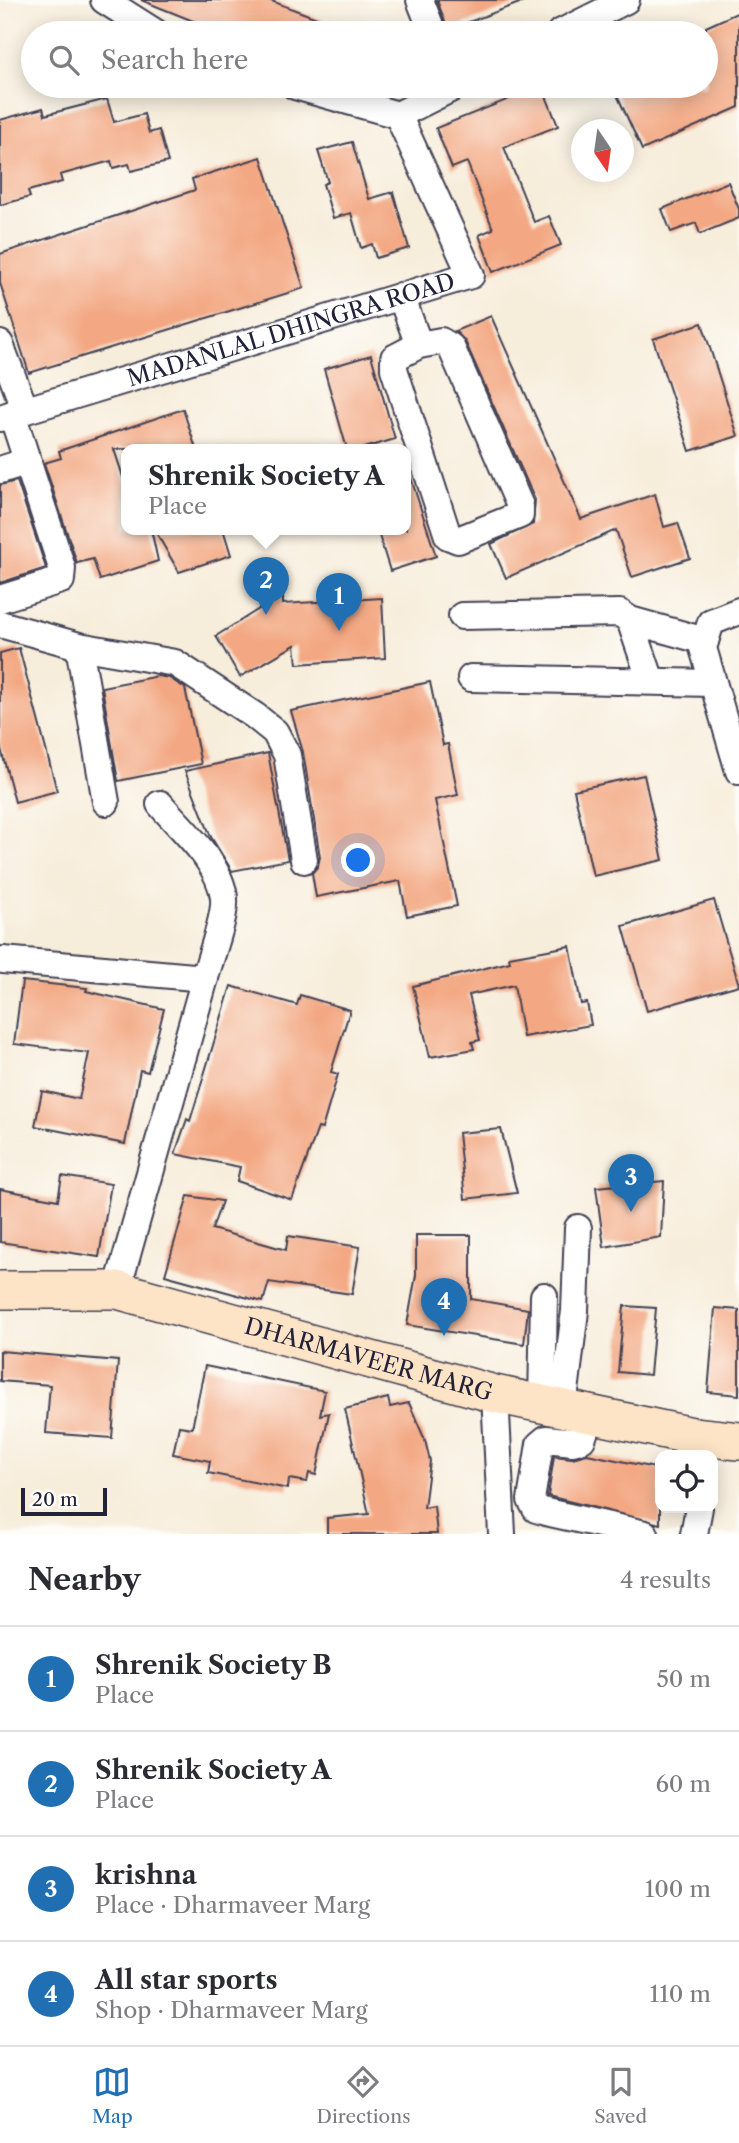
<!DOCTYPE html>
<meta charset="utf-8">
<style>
:root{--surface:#fff;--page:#f2f2f3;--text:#2b2b33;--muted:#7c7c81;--line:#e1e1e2;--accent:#1f6fb2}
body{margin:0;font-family:"Libre Caslon Text",serif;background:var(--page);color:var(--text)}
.controls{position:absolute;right:21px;bottom:21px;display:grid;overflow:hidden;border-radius:14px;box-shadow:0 4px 18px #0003}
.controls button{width:63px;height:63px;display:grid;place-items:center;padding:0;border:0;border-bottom:2px solid var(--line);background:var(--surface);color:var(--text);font:35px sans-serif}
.compass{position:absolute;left:571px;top:119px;width:63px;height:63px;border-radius:50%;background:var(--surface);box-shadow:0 4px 18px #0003;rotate:167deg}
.scale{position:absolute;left:21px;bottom:18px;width:86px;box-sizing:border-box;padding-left:7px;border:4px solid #22223b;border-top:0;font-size:19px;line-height:24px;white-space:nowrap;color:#22223b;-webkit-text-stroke:5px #fdfcf7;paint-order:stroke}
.you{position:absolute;left:359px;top:861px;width:24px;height:24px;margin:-18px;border:5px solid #fff;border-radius:50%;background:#1a73e8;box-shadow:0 0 0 10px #1a73e833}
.badge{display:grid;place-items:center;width:46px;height:46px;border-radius:50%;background:var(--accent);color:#fff;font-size:23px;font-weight:700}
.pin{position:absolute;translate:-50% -58px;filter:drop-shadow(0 2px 4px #0008)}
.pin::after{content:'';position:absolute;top:37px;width:24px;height:21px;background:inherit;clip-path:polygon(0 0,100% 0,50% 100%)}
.popup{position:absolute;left:121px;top:444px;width:290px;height:91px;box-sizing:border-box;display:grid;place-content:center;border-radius:14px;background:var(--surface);filter:drop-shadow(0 2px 5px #0005);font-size:23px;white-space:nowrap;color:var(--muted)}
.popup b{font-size:26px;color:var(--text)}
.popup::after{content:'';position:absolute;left:50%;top:100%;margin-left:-14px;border:14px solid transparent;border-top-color:var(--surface)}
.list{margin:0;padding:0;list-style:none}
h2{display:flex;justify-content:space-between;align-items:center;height:91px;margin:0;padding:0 28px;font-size:30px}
h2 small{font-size:23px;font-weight:400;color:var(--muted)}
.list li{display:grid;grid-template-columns:46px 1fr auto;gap:21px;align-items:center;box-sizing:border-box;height:105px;padding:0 28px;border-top:2px solid var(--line)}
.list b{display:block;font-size:26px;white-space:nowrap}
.list p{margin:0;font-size:23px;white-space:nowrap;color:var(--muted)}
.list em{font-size:23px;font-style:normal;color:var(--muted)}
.icon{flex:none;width:38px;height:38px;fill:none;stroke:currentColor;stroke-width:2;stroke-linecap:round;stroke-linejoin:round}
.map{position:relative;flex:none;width:739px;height:1534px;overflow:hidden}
.search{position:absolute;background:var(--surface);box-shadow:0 4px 18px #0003;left:21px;right:21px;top:21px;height:77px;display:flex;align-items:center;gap:18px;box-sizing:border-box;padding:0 24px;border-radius:38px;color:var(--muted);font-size:26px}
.sheet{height:511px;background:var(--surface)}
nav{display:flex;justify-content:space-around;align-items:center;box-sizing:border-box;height:98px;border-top:2px solid var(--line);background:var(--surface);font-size:19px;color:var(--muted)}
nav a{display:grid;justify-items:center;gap:4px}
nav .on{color:var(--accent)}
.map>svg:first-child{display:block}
.building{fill:#f3a782}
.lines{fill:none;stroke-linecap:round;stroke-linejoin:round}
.street-casing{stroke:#424053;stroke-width:30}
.secondary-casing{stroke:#424053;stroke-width:40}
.street{stroke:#fff;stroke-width:26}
.secondary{stroke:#fee4c6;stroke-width:37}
.labels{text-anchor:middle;stroke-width:5;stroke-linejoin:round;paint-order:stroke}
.street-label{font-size:23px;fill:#22223b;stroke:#fdfcf7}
</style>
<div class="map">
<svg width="739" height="1534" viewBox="0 0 739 1534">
<rect width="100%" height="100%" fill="#fdfcf7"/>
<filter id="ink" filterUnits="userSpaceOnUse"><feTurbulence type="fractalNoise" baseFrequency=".0143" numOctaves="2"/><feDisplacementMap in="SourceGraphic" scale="14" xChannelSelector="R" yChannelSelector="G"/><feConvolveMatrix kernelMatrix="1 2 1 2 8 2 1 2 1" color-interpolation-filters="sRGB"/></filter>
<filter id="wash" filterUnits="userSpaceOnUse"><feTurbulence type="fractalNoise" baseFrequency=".00686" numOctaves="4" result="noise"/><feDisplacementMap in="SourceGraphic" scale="28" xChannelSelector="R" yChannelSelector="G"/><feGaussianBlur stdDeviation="1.57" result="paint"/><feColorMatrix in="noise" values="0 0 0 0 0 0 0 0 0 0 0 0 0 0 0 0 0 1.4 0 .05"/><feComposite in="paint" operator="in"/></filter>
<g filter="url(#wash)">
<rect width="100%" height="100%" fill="#f7eddb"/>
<g id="blocks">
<!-- building -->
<g class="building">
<polygon points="141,0 269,0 351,31 223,33"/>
<polygon points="437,0 522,0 522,2 448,30"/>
<polygon points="739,12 739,107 642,150 613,86 706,86 706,27"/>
<polygon points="542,86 558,126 504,147 534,222 549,216 561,245 493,272 479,235 493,229 467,162 452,168 436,128"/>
<polygon points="107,99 114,122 144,114 149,133 159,130 168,162 131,171 129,164 113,168 111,161 60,175 62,182 28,191 30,197 0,205 0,120 43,108 45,115"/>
<polygon points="352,142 369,199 393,192 409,248 376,258 372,244 361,248 351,213 333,218 323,184 328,182 318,151"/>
<polygon points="261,157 304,288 29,373 0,283 0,254 195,190 192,179"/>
<polygon points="728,182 739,209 739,218 700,234 696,223 671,232 662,209"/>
<polygon points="491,316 581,519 655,494 664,527 678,523 690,558 632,577 616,530 506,578 491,544 533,524 535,500 465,341 455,331"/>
<polygon points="702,323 738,436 690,451 653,339"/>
<polygon points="371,355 395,439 361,449 347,449 324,369"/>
<polygon points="183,409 196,449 114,449 126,486 126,529 151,529 158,561 100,580 93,559 77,563 44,463 61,458 59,451"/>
<polygon points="411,478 436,556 390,571 377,529 406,529 406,479"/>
<polygon points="17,481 46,568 0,583 0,485"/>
<polygon points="154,529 223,529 231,555 179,572"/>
<polygon points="283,594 283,604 382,598 385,658 297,664 295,645 240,677 216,636"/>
<polygon points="19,648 57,791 15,802 0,745 0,653"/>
<polygon points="158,676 169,678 185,688 201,764 118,781 102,687"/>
<polygon points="430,682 443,745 448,744 458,795 435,800 457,906 407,916 400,881 316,897 312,873 318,866 320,857 303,752 291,711"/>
<polygon points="268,753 288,860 232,871 211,837 185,771"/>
<polygon points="644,775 663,860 593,876 574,790"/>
<polygon points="714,900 739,985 647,1011 623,926"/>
<polygon points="570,946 581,1004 587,1003 591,1025 523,1037 514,985 469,995 480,1040 472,1042 474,1049 430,1057 413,986 510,962 509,957"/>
<polygon points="22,981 87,988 86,991 164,1009 148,1072 140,1070 125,1144 35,1126 42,1091 79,1099 89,1053 14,1044"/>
<polygon points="231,986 297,1005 300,995 350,1010 331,1072 338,1074 322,1129 318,1128 292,1200 237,1181 240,1167 175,1154 187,1119 190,1121"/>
<polygon points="501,1129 517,1193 465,1199 458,1133"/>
<polygon points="62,1176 111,1184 99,1257 0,1242 0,1189 58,1200"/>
<polygon points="664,1181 661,1237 604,1247 596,1187"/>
<polygon points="188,1196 222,1201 212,1229 286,1250 288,1236 360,1247 352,1294 269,1282 263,1302 165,1275"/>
<polygon points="416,1235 471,1235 471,1299 528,1309 524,1344 407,1325 416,1275"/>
<polygon points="624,1306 656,1308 650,1375 618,1372"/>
<polygon points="715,1308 739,1310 739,1395 708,1392"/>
<polygon points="0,1351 118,1361 112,1438 46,1433 50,1385 0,1381"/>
<polygon points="205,1366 325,1391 320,1415 329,1413 316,1475 309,1473 307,1482 289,1479 288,1489 208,1473 210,1461 173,1454 179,1426 192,1428"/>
<polygon points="388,1398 390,1407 409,1403 425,1440 430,1461 424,1508 434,1506 437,1534 327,1534 327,1518 369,1514 345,1409"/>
<polygon points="587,1454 660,1469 660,1524 548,1496 554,1456 572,1458"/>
</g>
</g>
</g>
<g filter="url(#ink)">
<use href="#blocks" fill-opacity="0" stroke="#424053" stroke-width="2"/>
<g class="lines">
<defs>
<g id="street">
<polyline points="104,0 156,33"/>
<polyline points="420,0 433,33"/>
<polyline points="560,33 626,0"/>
<polyline points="295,86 398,115"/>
<polyline points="398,115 456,86"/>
<polyline points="401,296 419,345 441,341 451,347 520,506 520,515 458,540 448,536 394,369 394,358 419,345"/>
<polyline points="0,344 25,410"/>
<path id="s1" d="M0 418 471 275 398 115"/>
<polyline points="0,470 28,461"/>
<polyline points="0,599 61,580 62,568 12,414"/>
<polyline points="739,611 711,622 703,648 739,771"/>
<polyline points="462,616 620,613 630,620 651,681"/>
<polyline points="630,620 705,641"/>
<polyline points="0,624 79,646 175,663 255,716 275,732 287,755 304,860"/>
<polyline points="79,646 106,802"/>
<polyline points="471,678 713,683"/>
<path d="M160 804C182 830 220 862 224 898 226 917 210 957 205 978"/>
<polyline points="3,960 205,978 117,1290"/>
<polyline points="495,1394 502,1534"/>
<polyline points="542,1404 544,1296"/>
<polyline points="563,1408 575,1311 578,1228"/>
<polyline points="591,1414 582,1439 573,1442 546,1439 540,1444 531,1500 536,1509 546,1512 645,1534"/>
<polyline points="694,1534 699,1508"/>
</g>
<g id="secondary">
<path id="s2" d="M0 1290H117L495 1394 693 1436 739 1441"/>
</g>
</defs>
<!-- street casing -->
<use href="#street" class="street-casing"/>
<!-- secondary casing -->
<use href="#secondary" class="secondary-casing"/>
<!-- street -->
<use href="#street" class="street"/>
<!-- secondary -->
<use href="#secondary" class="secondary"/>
</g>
</g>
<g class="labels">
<!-- street labels -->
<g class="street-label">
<text dy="8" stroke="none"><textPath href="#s1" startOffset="304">MADANLAL DHINGRA ROAD</textPath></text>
<text dy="8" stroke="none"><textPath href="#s2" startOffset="378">DHARMAVEER MARG</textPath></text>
</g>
</g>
</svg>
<div class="controls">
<button><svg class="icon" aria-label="locate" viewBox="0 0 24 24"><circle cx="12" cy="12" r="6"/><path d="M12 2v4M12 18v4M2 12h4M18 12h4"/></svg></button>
</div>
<svg class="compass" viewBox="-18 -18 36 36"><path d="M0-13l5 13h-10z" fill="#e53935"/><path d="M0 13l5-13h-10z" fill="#7c7c81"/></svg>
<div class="scale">20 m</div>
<div class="you"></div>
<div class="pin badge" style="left:339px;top:631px">1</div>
<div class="pin badge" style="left:266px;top:615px">2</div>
<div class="popup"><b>Shrenik Society A</b>Place</div>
<div class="pin badge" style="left:631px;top:1212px">3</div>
<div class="pin badge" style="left:444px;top:1336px">4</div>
<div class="search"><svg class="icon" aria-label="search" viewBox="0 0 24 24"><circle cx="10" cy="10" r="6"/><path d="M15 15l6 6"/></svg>Search here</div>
</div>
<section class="sheet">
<h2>Nearby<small>4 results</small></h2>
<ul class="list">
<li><span class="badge">1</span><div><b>Shrenik Society B</b><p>Place</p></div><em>50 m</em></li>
<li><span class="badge">2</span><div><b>Shrenik Society A</b><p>Place</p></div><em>60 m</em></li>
<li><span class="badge">3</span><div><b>krishna</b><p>Place · Dharmaveer Marg</p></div><em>100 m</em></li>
<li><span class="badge">4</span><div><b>All star sports</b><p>Shop · Dharmaveer Marg</p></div><em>110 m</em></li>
</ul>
</section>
<nav>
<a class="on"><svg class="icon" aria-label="map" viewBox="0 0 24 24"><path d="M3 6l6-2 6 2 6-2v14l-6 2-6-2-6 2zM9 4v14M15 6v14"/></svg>Map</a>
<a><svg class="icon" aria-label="directions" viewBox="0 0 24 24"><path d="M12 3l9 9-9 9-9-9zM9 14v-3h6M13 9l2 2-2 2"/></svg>Directions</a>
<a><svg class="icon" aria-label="saved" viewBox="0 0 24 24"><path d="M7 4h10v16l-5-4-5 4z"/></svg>Saved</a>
</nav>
